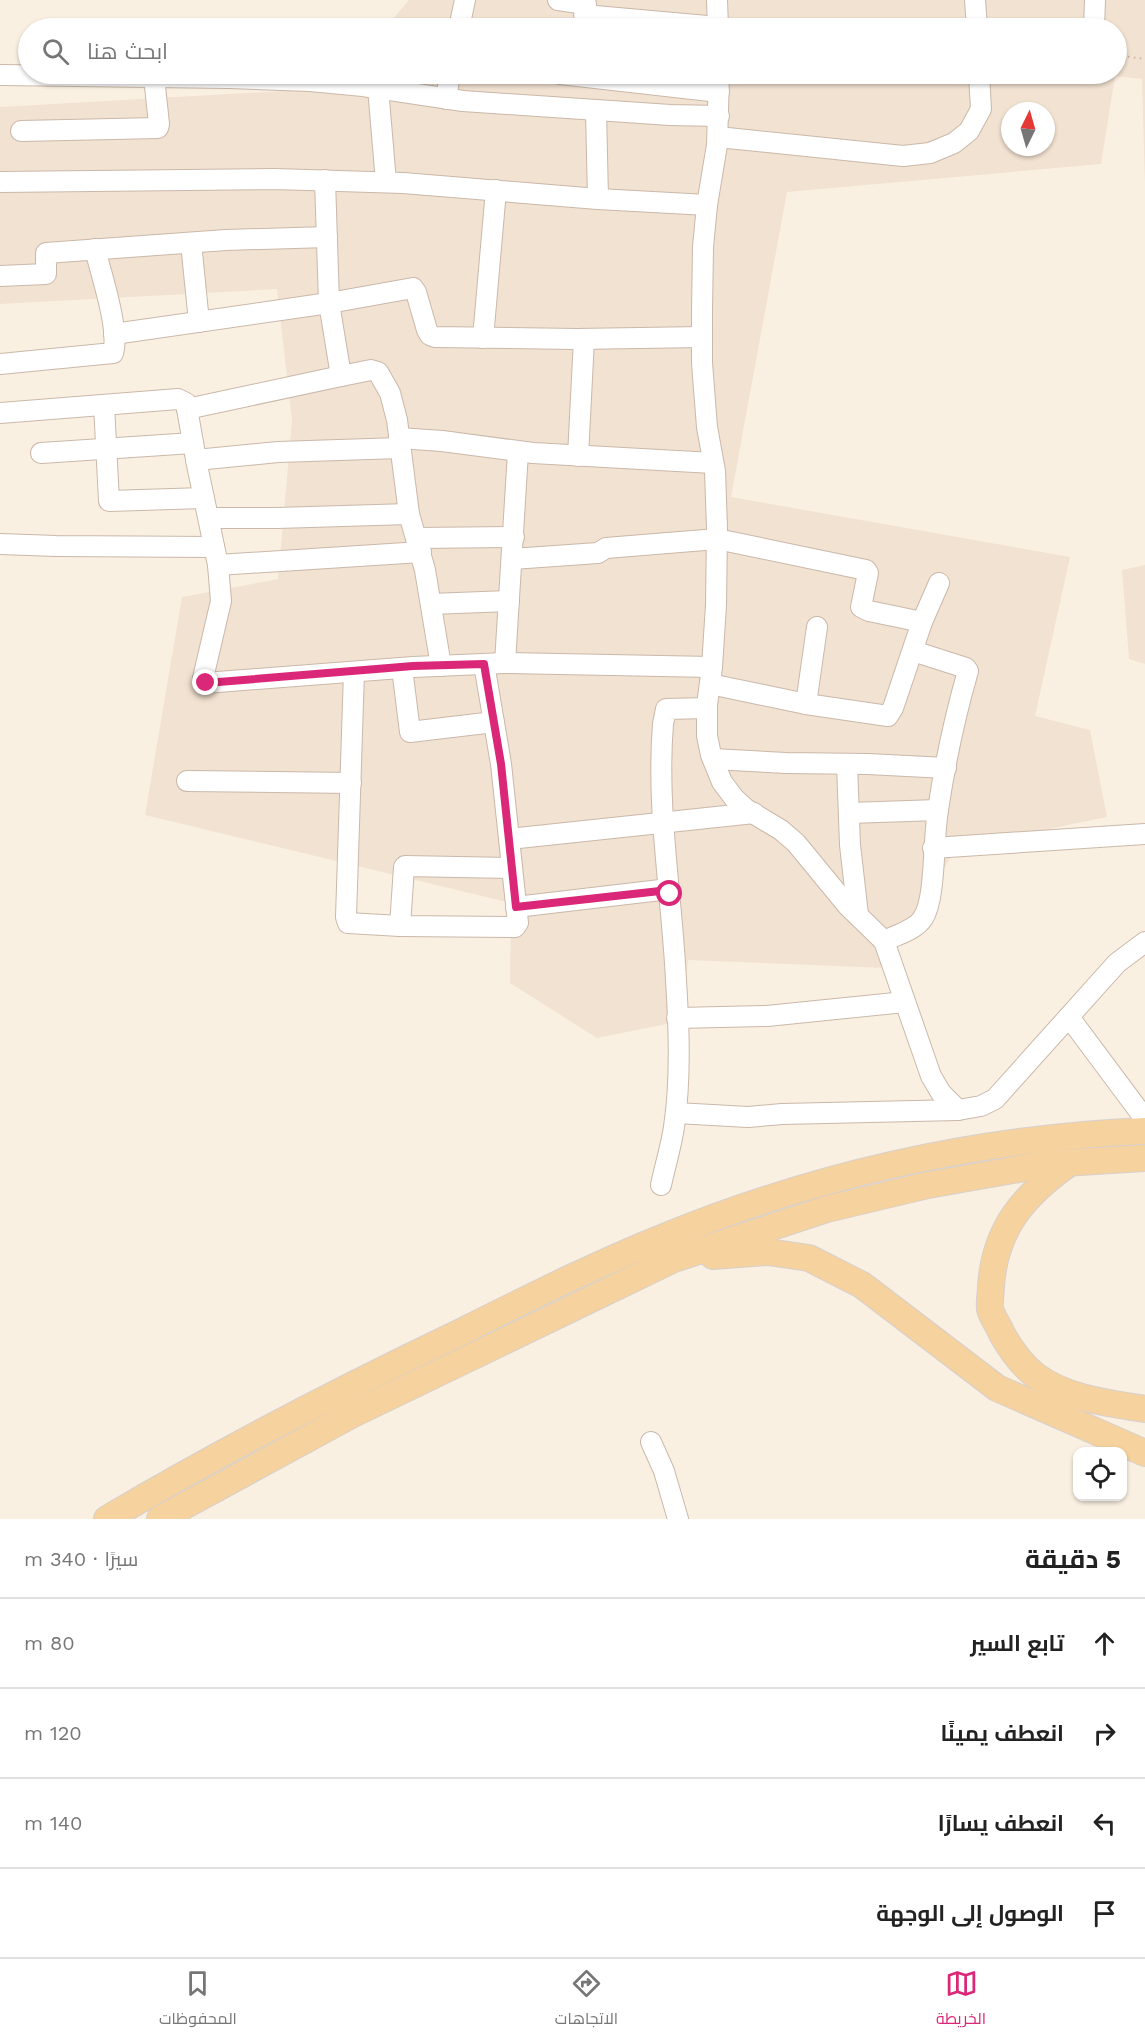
<!DOCTYPE html>
<html lang="ar">
<meta charset="utf-8">
<style>
:root{--surface:#fff;--page:#f2f2f2;--text:#222;--muted:#767676;--line:#e0e0e0;--accent:#db2777}
body{margin:0;font-family:"Work Sans",Cairo,sans-serif;background:var(--page);color:var(--text);direction:rtl}
.controls{position:absolute;right:18px;bottom:18px;display:grid;overflow:hidden;border-radius:12px;box-shadow:0 2px 4px #0004}
.controls button{width:54px;height:54px;display:grid;place-items:center;padding:0;border:0;border-bottom:2px solid var(--line);background:var(--surface);color:var(--text);font:30px sans-serif}
.compass{position:absolute;left:1001px;top:102px;width:54px;height:54px;border-radius:50%;background:var(--surface);box-shadow:0 2px 4px #0004;rotate:5deg}
.stop{position:absolute;width:18px;height:18px;margin:-14px;border:4px solid #db2777;border-radius:50%;background:#fff}
.stop.end{background:#db2777;border-color:#fff;box-shadow:0 2px 6px #0008}
.list{margin:0;padding:0;list-style:none}
h2{display:flex;justify-content:space-between;align-items:center;height:78px;margin:0;padding:0 24px;font-size:26px}
h2 small{font-size:20px;font-weight:400;color:var(--muted)}
.list li{display:grid;grid-template-columns:39px 1fr auto;gap:18px;align-items:center;box-sizing:border-box;height:90px;padding:0 24px;border-top:2px solid var(--line)}
.list b{display:block;font-size:22px;white-space:nowrap}
.list em{font-size:20px;font-style:normal;color:var(--muted)}
.icon{flex:none;width:33px;height:33px;fill:none;stroke:currentColor;stroke-width:2;stroke-linecap:round;stroke-linejoin:round}
.map{position:relative;flex:none;width:1145px;height:1519px;overflow:hidden;direction:ltr}
.search{position:absolute;background:var(--surface);box-shadow:0 2px 4px #0004;left:18px;right:18px;top:18px;height:66px;display:flex;align-items:center;gap:15px;box-sizing:border-box;padding:0 21px;border-radius:33px;color:var(--muted);font-size:22px}
.sheet{height:438px;background:var(--surface)}
nav{display:flex;justify-content:space-around;align-items:center;box-sizing:border-box;height:84px;border-top:2px solid var(--line);background:var(--surface);font-size:16px;color:var(--muted)}
nav a{display:grid;justify-items:center;gap:3px}
nav .on{color:var(--accent)}
.map>svg:first-child{display:block}
.residential{fill:#f2e2d1;fill-rule:evenodd}
.lines{fill:none;stroke-linecap:round;stroke-linejoin:round}
.minor-casing{stroke:#cab8aa;stroke-width:22}
.major-casing{stroke:#d7d0cd;stroke-width:28}
.path{stroke:#d2b29f;stroke-width:2;stroke-dasharray:1.5 4.5;stroke-linecap:butt}
.minor{stroke:#fff;stroke-width:20}
.major{stroke:#f5d29e;stroke-width:26}
.route{stroke:#db2777;stroke-width:8}
</style>
<div class="map">
<svg width="1145" height="1519" viewBox="0 0 1145 1519">
<rect width="100%" height="100%" fill="#faf0e2"/>
<!-- residential -->
<g class="residential">
<path d="M409 0H1145V185L1142 79 1115 76 1101 164 787 192 731 497 1070 557 1035 716 1090 730 1107 817 956 848 886 968 688 960 682 1021 597 1038 510 983 511 903 145 815 182 597 278 579 292 421 277 289 0 304V107L336 88 348 74H1116V28H385ZM1010 111H1046V147H1010Z"/>
<polygon points="1145,565 1145,664 1129,659 1122,570"/>
</g>
<g class="lines">
<defs>
<g id="minor">
<polyline points="558,0 586,4"/>
<polyline points="717,0 718,28"/>
<polyline points="975,0 977,28"/>
<polyline points="584,15 718,27"/>
<polyline points="459,28 465,0"/>
<polyline points="1094,28 1095,0"/>
<polyline points="560,74 719,92"/>
<polyline points="719,74 717,145 707,205 703,247 702,311 702,363 707,427 715,471 717,528 716,605 712,667 707,705 707,736 711,755 722,782 734,798 746,809 781,830 796,843 847,905 884,941 931,1076 941,1093 958,1110"/>
<polyline points="0,75 229,78 310,81 363,86 463,101 670,115 719,116"/>
<polyline points="378,88 386,182"/>
<polyline points="446,99 450,74"/>
<polyline points="596,110 598,199"/>
<polyline points="21,131 158,128 159,124 154,77"/>
<polyline points="718,137 903,156 930,153 954,143 969,131 981,109 979,74"/>
<polyline points="325,180 329,303 341,376"/>
<polyline points="0,182 275,179 403,183 598,199 707,205"/>
<polyline points="191,243 199,322"/>
<polyline points="0,276 46,274 46,253 226,240 327,237"/>
<polyline points="114,334 329,303 413,288 416,292 427,330 430,335 435,337 577,339 702,337"/>
<polyline points="483,338 496,190"/>
<path d="M0 364 113 353C120 330 101 274 95 249"/>
<polyline points="104,405 109,501 204,498"/>
<polyline points="187,409 341,376 371,370 378,372 390,393 397,420 409,514 425,570 441,666"/>
<polyline points="0,413 178,399 186,403 197,465 218,565 221,601 203,678 205,683 413,667 505,663 712,667"/>
<polyline points="399,438 442,441 533,453 713,463"/>
<polyline points="41,453 193,443"/>
<polyline points="578,456 584,339"/>
<polyline points="196,460 278,452 400,448"/>
<polyline points="209,518 277,518 409,514"/>
<polyline points="416,538 514,537"/>
<polyline points="0,544 56,546 214,547"/>
<polyline points="512,559 598,553 606,548 717,539 866,570 868,573 861,607 869,611 922,622"/>
<polyline points="218,565 421,552"/>
<polyline points="431,604 509,601"/>
<polyline points="505,663 518,452"/>
<polyline points="402,668 410,732 494,722"/>
<polyline points="354,672 346,917 348,923 400,926 515,927 518,923 501,764 484,664"/>
<polyline points="710,684 806,704 888,716 893,708 922,622 939,583"/>
<polyline points="806,704 817,627"/>
<polyline points="713,759 786,763 868,764 946,768"/>
<polyline points="847,764 850,845 858,915"/>
<polyline points="187,781 351,783"/>
<polyline points="849,813 938,810"/>
<polyline points="509,839 754,813"/>
<polyline points="933,848 1145,834"/>
<polyline points="516,907 669,889"/>
<polyline points="400,926 404,867 405,866 512,868"/>
<path d="M884 941C896 935 916 930 923 918 936 899 933 837 938 810 945 763 955 716 968 671L966 668 913 651"/>
<polyline points="1069,1017 1145,1119"/>
<polyline points="677,1018 767,1016 905,1002"/>
<polyline points="676,1113 748,1117 782,1114 958,1110 981,1106 995,1099 1117,963 1145,942"/>
<path d="M661 1185C665 1166 671 1147 674 1127 681 1079 679 1028 676 980 672 897 656 808 663 724L666 709 707 708"/>
<polyline points="651,1442 664,1471 678,1519"/>
</g>
<g id="major">
<path d="M1068 1164C1023 1196 995 1229 991 1286 991 1293 989 1302 990 1309 992 1317 999 1326 1002 1334 1010 1348 1023 1366 1036 1376 1068 1399 1108 1403 1145 1409"/>
<polyline points="713,1256 768,1252 809,1258 862,1285 997,1388 1145,1453"/>
<path d="M107 1519C220 1452 336 1392 455 1335 525 1300 596 1264 669 1235 820 1174 982 1138 1145 1131"/>
<polyline points="160,1519 351,1415 674,1259 827,1209 928,1185 1047,1164 1145,1158"/>
</g>
</defs>
<!-- minor casing -->
<use href="#minor" class="minor-casing"/>
<!-- major casing -->
<use href="#major" class="major-casing"/>
<!-- path -->
<polyline class="path" points="1116,55 1145,59"/>
<!-- minor -->
<use href="#minor" class="minor"/>
<!-- major -->
<use href="#major" class="major"/>
</g>
<g class="lines">
<!-- route -->
<polyline class="route" points="206,683 413,666 484,664 501,764 516,907 669,890 670,894"/>
</g>
</svg>
<div class="controls">
<button><svg class="icon" aria-label="locate" viewBox="0 0 24 24"><circle cx="12" cy="12" r="6"/><path d="M12 2v4M12 18v4M2 12h4M18 12h4"/></svg></button>
</div>
<svg class="compass" viewBox="-18 -18 36 36"><path d="M0-13l5 13h-10z" fill="#e53935"/><path d="M0 13l5-13h-10z" fill="#767676"/></svg>
<div class="stop" style="left:670px;top:894px"></div>
<div class="stop end" style="left:206px;top:683px"></div>
<div class="search"><svg class="icon" aria-label="search" viewBox="0 0 24 24"><circle cx="10" cy="10" r="6"/><path d="M15 15l6 6"/></svg>ابحث هنا</div>
</div>
<section class="sheet">
<h2>5 دقيقة<small>سيرًا · 340 m</small></h2>
<ul class="list">
<li><svg class="icon" aria-label="ahead" viewBox="0 0 24 24"><path d="M12 20V5M6 11l6-6 6 6"/></svg><div><b>تابع السير</b></div><em>80 m</em></li>
<li><svg class="icon" aria-label="right" viewBox="0 0 24 24"><path d="M7 20v-9h11M14 6l5 5-5 5"/></svg><div><b>انعطف يمينًا</b></div><em>120 m</em></li>
<li><svg class="icon" aria-label="left" viewBox="0 0 24 24"><path d="M17 20v-9H6M10 6l-5 5 5 5"/></svg><div><b>انعطف يسارًا</b></div><em>140 m</em></li>
<li><svg class="icon" aria-label="arrive" viewBox="0 0 24 24"><path d="M6 21V4h12l-3 4 3 4H6"/></svg><div><b>الوصول إلى الوجهة</b></div></li>
</ul>
</section>
<nav>
<a class="on"><svg class="icon" aria-label="map" viewBox="0 0 24 24"><path d="M3 6l6-2 6 2 6-2v14l-6 2-6-2-6 2zM9 4v14M15 6v14"/></svg>الخريطة</a>
<a><svg class="icon" aria-label="directions" viewBox="0 0 24 24"><path d="M12 3l9 9-9 9-9-9zM9 14v-3h6M13 9l2 2-2 2"/></svg>الاتجاهات</a>
<a><svg class="icon" aria-label="saved" viewBox="0 0 24 24"><path d="M7 4h10v16l-5-4-5 4z"/></svg>المحفوظات</a>
</nav>
